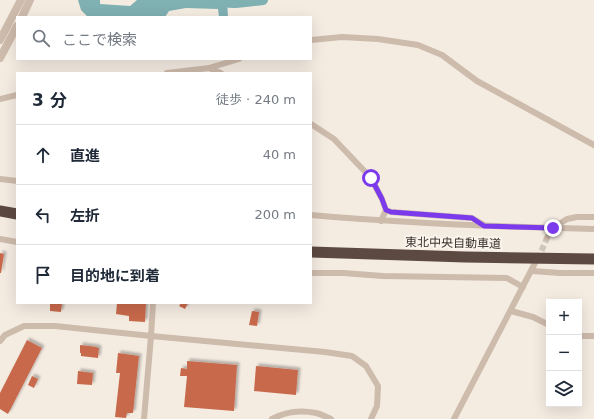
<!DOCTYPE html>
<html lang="ja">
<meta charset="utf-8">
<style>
:root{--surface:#fff;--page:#f6f6f7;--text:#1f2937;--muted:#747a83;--line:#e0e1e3}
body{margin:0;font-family:"DejaVu Sans","Noto Sans JP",sans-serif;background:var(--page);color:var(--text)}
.controls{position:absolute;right:12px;bottom:12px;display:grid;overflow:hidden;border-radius:0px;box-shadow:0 4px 16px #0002}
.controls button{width:36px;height:36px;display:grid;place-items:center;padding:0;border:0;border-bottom:1px solid var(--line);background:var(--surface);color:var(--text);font:20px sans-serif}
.stop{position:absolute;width:12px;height:12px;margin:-9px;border:3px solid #7c3aed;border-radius:50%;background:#fff}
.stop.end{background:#7c3aed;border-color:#fff;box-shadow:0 1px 4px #0008}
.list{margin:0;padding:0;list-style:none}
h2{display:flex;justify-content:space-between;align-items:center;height:52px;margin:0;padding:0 16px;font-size:17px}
h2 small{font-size:13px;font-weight:400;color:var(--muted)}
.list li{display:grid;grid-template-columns:26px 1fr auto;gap:12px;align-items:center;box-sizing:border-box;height:60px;padding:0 16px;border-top:1px solid var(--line)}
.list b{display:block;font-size:15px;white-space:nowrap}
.list em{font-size:13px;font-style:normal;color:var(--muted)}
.icon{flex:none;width:22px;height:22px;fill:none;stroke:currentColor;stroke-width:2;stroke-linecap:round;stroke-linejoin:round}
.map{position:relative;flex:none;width:594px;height:419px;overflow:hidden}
.search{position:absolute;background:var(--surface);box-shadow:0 4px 16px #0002;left:16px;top:16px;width:296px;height:44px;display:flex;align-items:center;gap:10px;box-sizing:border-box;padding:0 14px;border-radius:0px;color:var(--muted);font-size:15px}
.panel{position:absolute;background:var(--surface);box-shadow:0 4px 16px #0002;left:16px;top:72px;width:296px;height:232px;border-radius:0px}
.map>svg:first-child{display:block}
.water{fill:#7fb0b2}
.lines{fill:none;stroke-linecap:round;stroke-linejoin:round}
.river{stroke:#7fb0b2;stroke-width:10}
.building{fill:#c8694b;filter:url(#shadow)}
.minor-tunnel{stroke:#cfc6bd;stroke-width:6;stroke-dasharray:6 3;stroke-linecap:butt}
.minor{stroke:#cdbbac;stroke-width:6}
.tertiary{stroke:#cdbbac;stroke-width:8}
.motorway{stroke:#5c4a42;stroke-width:11}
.route{stroke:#7c3aed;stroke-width:5}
.labels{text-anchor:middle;stroke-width:4;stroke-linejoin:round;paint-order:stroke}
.street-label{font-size:12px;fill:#3b302b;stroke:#fbf5ee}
</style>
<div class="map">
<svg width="594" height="419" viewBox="0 0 594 419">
<defs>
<filter id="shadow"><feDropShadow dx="2.5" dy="-2.5" stdDeviation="1" flood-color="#0004"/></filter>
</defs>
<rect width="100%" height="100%" fill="#f4ebe1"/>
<!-- water -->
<polygon class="water" points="78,0 100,0 100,4 130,6 137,0 227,0 228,17 219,17 218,9 186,8 169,11 165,17 88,17 81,10"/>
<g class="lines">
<!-- river -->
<path class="river" d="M220 0C229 6 251 1 263 0"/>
</g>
<!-- building -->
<g class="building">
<polygon points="0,253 4,254 1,273 0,273"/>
<polygon points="50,303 62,303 61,312 50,311"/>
<polygon points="117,303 146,303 145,322 129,321 129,316 116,314"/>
<polygon points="181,303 188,303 185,309 179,306"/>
<polygon points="252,311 259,312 257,326 249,325"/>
<polygon points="27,340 42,348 8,414 0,409 0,393"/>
<polygon points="80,345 97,347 97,348 99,348 98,358 81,356 81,353 80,353"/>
<polygon points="118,353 139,356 133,413 127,413 126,418 115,417 120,373 116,373"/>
<polygon points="187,361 237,365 234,411 184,407 187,376 180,376 181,368 187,369"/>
<polygon points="256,366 298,370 296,395 254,391"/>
<polygon points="78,371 93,373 92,385 77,384"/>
<polygon points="32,376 38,379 34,388 28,385"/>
</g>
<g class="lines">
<!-- minor-tunnel -->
<polyline class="minor-tunnel" points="538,259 547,238"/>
<!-- minor -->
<g class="minor">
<polyline points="311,40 342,37 378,39 418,45 442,55 477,81 594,145"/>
<polyline points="209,68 221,73"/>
<polyline points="167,73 209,68 239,59"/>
<polyline points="0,99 17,95"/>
<polyline points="311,124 334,139 371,178 382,199 386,210 381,221"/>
<polyline points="0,179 17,181"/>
<polyline points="386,210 391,212 472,218 484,225"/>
<path d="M311 215C405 223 499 227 594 229"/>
<polyline points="547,238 553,228 567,219 577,217 594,217"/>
<polyline points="0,239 17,242"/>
<polyline points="532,271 560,273 594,273"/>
<polyline points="311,273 343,273 383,276 507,278 523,287"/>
<polyline points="511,311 533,317 549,325"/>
<polyline points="579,336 594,336"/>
<polyline points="0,341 5,335 24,326 55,326 151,336 325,352 352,356 366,366 378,386 377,406 371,419"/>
<polyline points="144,419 151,336 153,303"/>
<path d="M272 419C285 412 301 410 316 413 321 414 326 417 331 419"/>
<polyline points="454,419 535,263"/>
</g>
<!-- tertiary -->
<g class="tertiary">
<polyline points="22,17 30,0"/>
<polyline points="0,40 21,0"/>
<polyline points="0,58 17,26"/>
</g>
<!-- motorway -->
<g class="motorway">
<polyline points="0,211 17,214"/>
<polyline points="311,252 465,257 594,259"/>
</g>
</g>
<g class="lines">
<!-- route -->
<polyline class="route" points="371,178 382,199 386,210 391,212 472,218 484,226 553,228"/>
</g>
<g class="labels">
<!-- street labels -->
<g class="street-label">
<text transform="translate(453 243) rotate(1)" y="4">東北中央自動車道</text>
</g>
</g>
</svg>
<div class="controls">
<button>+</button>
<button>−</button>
<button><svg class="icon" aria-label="layers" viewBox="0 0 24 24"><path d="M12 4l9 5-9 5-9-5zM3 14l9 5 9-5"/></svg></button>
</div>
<div class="stop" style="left:371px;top:178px"></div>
<div class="stop end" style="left:553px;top:228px"></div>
<div class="search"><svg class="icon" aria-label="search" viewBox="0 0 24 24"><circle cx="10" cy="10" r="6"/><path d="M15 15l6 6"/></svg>ここで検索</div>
<section class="panel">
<h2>3 分<small>徒歩 · 240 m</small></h2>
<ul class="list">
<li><svg class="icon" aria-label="ahead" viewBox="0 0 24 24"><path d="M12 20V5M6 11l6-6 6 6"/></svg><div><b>直進</b></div><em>40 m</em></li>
<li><svg class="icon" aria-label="left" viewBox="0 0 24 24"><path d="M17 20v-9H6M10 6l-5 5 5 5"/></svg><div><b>左折</b></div><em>200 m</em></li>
<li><svg class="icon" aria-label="arrive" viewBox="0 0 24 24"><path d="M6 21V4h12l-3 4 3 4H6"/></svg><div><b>目的地に到着</b></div></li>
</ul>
</section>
</div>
